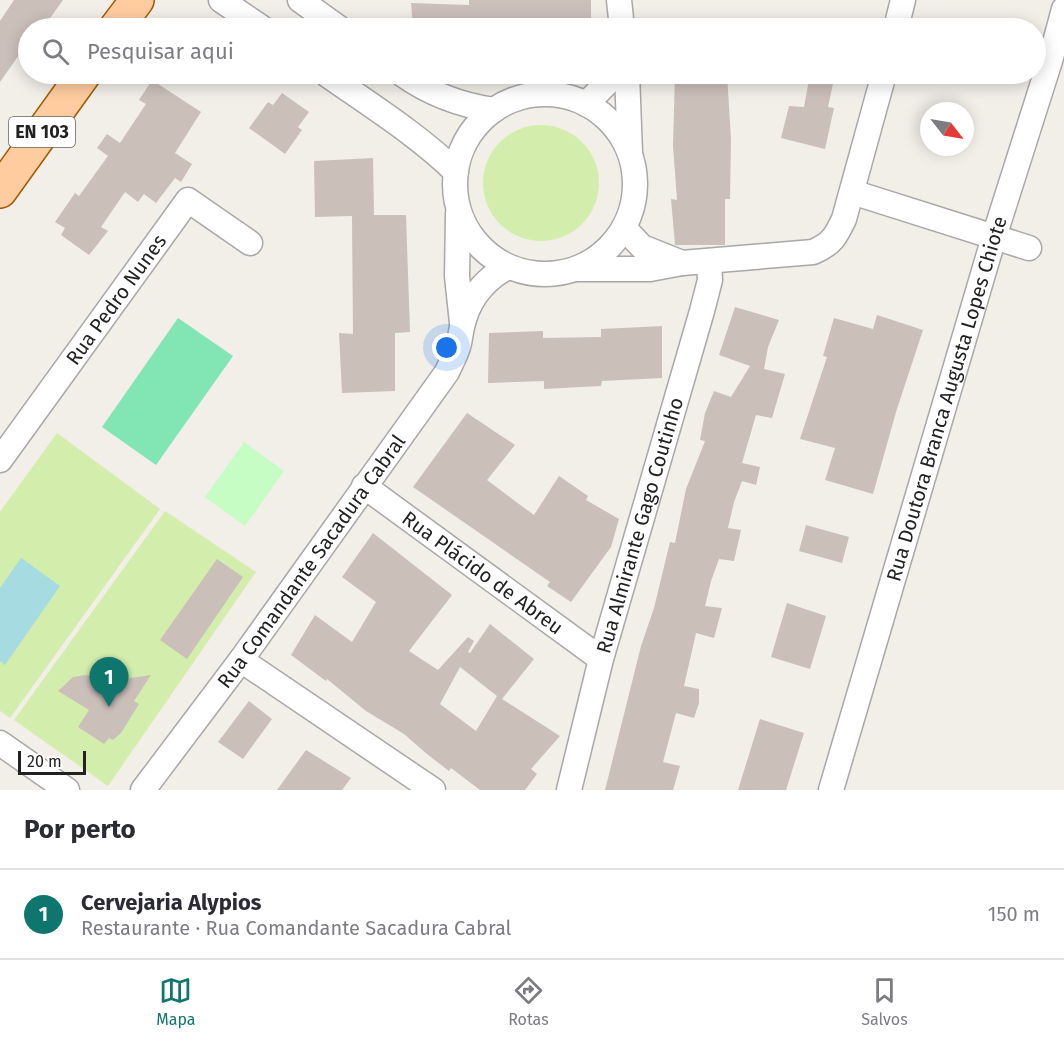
<!DOCTYPE html>
<html lang="pt">
<meta charset="utf-8">
<style>
:root{--surface:#fff;--page:#f2f2f3;--text:#2b2b33;--muted:#7c7c81;--line:#e1e1e2;--accent:#0f766e}
body{margin:0;font-family:"Fira Sans",sans-serif;background:var(--page);color:var(--text)}
.compass{position:absolute;left:920px;top:102px;width:54px;height:54px;border-radius:50%;background:var(--surface);box-shadow:0 3px 15px #0003;rotate:121deg}
.scale{position:absolute;left:18px;bottom:15px;width:68px;box-sizing:border-box;padding-left:6px;border:3px solid #212121;border-top:0;font-size:16px;line-height:21px;white-space:nowrap;color:#212121;-webkit-text-stroke:4px #fff;paint-order:stroke}
.you{position:absolute;left:447px;top:348px;width:21px;height:21px;margin:-15px;border:4px solid #fff;border-radius:50%;background:#1a73e8;box-shadow:0 0 0 9px #1a73e833}
.badge{display:grid;place-items:center;width:39px;height:39px;border-radius:50%;background:var(--accent);color:#fff;font-size:20px;font-weight:700}
.pin{position:absolute;translate:-50% -50px;filter:drop-shadow(0 2px 3px #0008)}
.pin::after{content:'';position:absolute;top:32px;width:21px;height:18px;background:inherit;clip-path:polygon(0 0,100% 0,50% 100%)}
.list{margin:0;padding:0;list-style:none}
h2{display:flex;justify-content:space-between;align-items:center;height:78px;margin:0;padding:0 24px;font-size:26px}
h2 small{font-size:20px;font-weight:400;color:var(--muted)}
.list li{display:grid;grid-template-columns:39px 1fr auto;gap:18px;align-items:center;box-sizing:border-box;height:90px;padding:0 24px;border-top:2px solid var(--line)}
.list b{display:block;font-size:22px;white-space:nowrap}
.list p{margin:0;font-size:20px;white-space:nowrap;color:var(--muted)}
.list em{font-size:20px;font-style:normal;color:var(--muted)}
.icon{flex:none;width:33px;height:33px;fill:none;stroke:currentColor;stroke-width:2;stroke-linecap:round;stroke-linejoin:round}
.map{position:relative;flex:none;width:1064px;height:790px;overflow:hidden}
.search{position:absolute;background:var(--surface);box-shadow:0 3px 15px #0003;left:18px;right:18px;top:18px;height:66px;display:flex;align-items:center;gap:15px;box-sizing:border-box;padding:0 21px;border-radius:33px;color:var(--muted);font-size:22px}
.sheet{height:168px;background:var(--surface)}
nav{display:flex;justify-content:space-around;align-items:center;box-sizing:border-box;height:84px;border-top:2px solid var(--line);background:var(--surface);font-size:16px;color:var(--muted)}
nav a{display:grid;justify-items:center;gap:3px}
nav .on{color:var(--accent)}
.map>svg:first-child{display:block}
.grass{fill:#d3eeac}
.park{fill:#c5fdc4}
.pitch{fill:#82e5b4}
.water{fill:#a6dbe2}
.building{fill:#cbbfba;fill-rule:evenodd}
.lines{fill:none;stroke-linecap:round;stroke-linejoin:round}
.minor-casing{stroke:#a8a8a8;stroke-width:27}
.primary-casing{stroke:#9f5a00;stroke-width:36}
.minor{stroke:#fff;stroke-width:24}
.primary{stroke:#ffcca0;stroke-width:33}
.labels{text-anchor:middle;stroke-width:5;stroke-linejoin:round;paint-order:stroke}
.shield{fill:#fff;stroke:#646464;stroke-width:1.5}
.shield-label{font-size:18px;font-weight:bold;fill:#212121}
.street-label{font-size:20px;fill:#212121;stroke:#fff}
</style>
<div class="map">
<svg width="1064" height="790" viewBox="0 0 1064 790">
<rect width="100%" height="100%" fill="#f2eee8"/>
<!-- grass -->
<g class="grass">
<circle cx="541" cy="183" r="58"/>
<polygon points="57,433 160,509 10,718 0,711 0,512"/>
<polygon points="165,511 256,572 108,786 14,720"/>
</g>
<!-- park -->
<polygon class="park" points="244,442 284,471 245,526 205,497"/>
<!-- pitch -->
<polygon class="pitch" points="178,318 233,356 156,465 102,427"/>
<!-- water -->
<polygon class="water" points="21,558 60,586 5,665 0,661 0,588"/>
<!-- building -->
<g class="building">
<polygon points="14,0 63,0 43,28 28,28 28,42 0,82 0,21"/>
<polygon points="469,0 591,0 591,28 413,28 411,3 469,5"/>
<polygon points="675,74 727,74 731,139 730,199 725,199 725,245 675,245 671,199 677,200 673,146"/>
<polygon points="810,74 835,74 828,107 834,108 825,149 781,138 789,106 804,107"/>
<polygon points="152,80 201,112 175,153 192,164 181,182 175,178 156,203 144,194 138,202 125,192 101,227 108,231 89,255 61,235 65,228 55,222 75,193 79,196 108,156 97,148 107,134 120,143 146,104 139,100"/>
<polygon points="282,93 309,112 298,127 302,130 285,154 249,128 268,102 273,105"/>
<polygon points="373,158 374,215 406,215 410,332 395,333 395,391 342,393 339,333 353,334 352,216 315,217 314,161"/>
<polygon points="735,307 779,320 768,347 764,369 785,374 772,418 756,415 742,463 760,467 756,485 742,481 734,502 728,528 741,530 734,561 719,559 711,581 705,606 722,608 714,638 696,633 684,686 699,689 699,703 694,718 676,713 663,762 680,766 673,790 605,790 641,646 654,608 670,542 675,543 686,489 705,441 700,440 705,413 714,391 731,397 750,366 719,355"/>
<polygon points="877,315 923,330 896,412 873,494 825,480 835,448 800,439 827,357 823,356 834,318 873,329"/>
<polygon points="662,326 662,378 602,381 601,386 544,389 544,381 488,383 489,333 543,331 543,338 601,337 601,329"/>
<polygon points="467,413 515,445 487,480 519,504 534,515 559,476 588,496 586,500 619,519 611,547 571,602 547,586 550,582 413,487"/>
<polygon points="806,525 849,537 842,563 799,551"/>
<path d="M373 533 452 595 409 651 438 670 468 637 474 641 468 652 470 653 490 624 534 659 502 699 560 736 531 769 537 774 525 790H480L451 768 449 771 427 754 404 734 366 711 327 679 326 681 291 655 315 615 352 642 376 602 342 577ZM460 667 497 696 476 731 440 704Z"/>
<polygon points="217,559 243,577 187,659 160,640"/>
<polygon points="787,603 826,616 810,669 771,657"/>
<polygon points="85,675 110,681 151,675 134,701 139,704 121,733 113,740 109,738 104,744 78,727 89,710 58,691 73,677"/>
<polygon points="249,701 272,719 243,759 218,742"/>
<polygon points="760,719 804,733 786,790 738,790"/>
<polygon points="306,750 351,778 342,790 277,790"/>
</g>
<g class="lines">
<defs>
<g id="minor">
<polyline points="221,0 262,28"/>
<polyline points="300,0 339,28"/>
<polyline points="619,0 622,28"/>
<polyline points="896,28 903,0"/>
<path d="M326 74C370 105 417 134 456 172"/>
<path d="M402 74C430 94 459 105 494 110"/>
<polyline points="627,74 630,153"/>
<circle cx="545" cy="184" r="90"/>
<polyline points="586,104 606,84 611,74"/>
<polyline points="852,192 1029,248"/>
<polyline points="458,214 457,276 462,323"/>
<polyline points="624,228 642,247 682,263"/>
<path d="M577 269H650L682 263 813 252C832 244 836 236 844 219L884 74"/>
<path id="s1" d="M0 460 188 200 250 243"/>
<path id="s2" d="M364 486 601 659"/>
<polyline points="241,660 433,790"/>
<polyline points="0,743 67,790"/>
<path id="s3" d="M143 790 241 660 447 372C450 365 454 358 457 350 460 343 460 335 462 327 468 300 483 280 508 267"/>
<path id="s4" d="M569 790 601 659 702 311 710 280 709 261"/>
<path id="s5" d="M831 790 994 237 1050 61 1064 9"/>
</g>
<g id="primary">
<polyline points="116,28 137,0"/>
<polyline points="0,191 84,74"/>
</g>
</defs>
<!-- minor casing -->
<use href="#minor" class="minor-casing"/>
<!-- primary casing -->
<use href="#primary" class="primary-casing"/>
<!-- minor -->
<use href="#minor" class="minor"/>
<!-- primary -->
<use href="#primary" class="primary"/>
</g>
<g class="labels">
<!-- shield labels -->
<rect class="shield" x="9" y="117" width="66" height="30" rx="4.5"/>
<g class="shield-label">
<text x="42" y="138">EN 103</text>
</g>
<!-- street labels -->
<g class="street-label">
<text dy="7" stroke="none"><textPath href="#s1" startOffset="198">Rua Pedro Nunes</textPath></text>
<text dy="7" stroke="none"><textPath href="#s5" startOffset="408">Rua Doutora Branca Augusta Lopes Chiote</textPath></text>
<text dy="7" stroke="none"><textPath href="#s4" startOffset="274">Rua Almirante Gago Coutinho</textPath></text>
<text dy="7" stroke="none"><textPath href="#s3" startOffset="284">Rua Comandante Sacadura Cabral</textPath></text>
<text dy="7" stroke="none"><textPath href="#s2" startOffset="147">Rua Plácido de Abreu</textPath></text>
</g>
</g>
</svg>
<svg class="compass" viewBox="-18 -18 36 36"><path d="M0-13l5 13h-10z" fill="#e53935"/><path d="M0 13l5-13h-10z" fill="#7c7c81"/></svg>
<div class="scale">20 m</div>
<div class="you"></div>
<div class="pin badge" style="left:109px;top:707px">1</div>
<div class="search"><svg class="icon" aria-label="search" viewBox="0 0 24 24"><circle cx="10" cy="10" r="6"/><path d="M15 15l6 6"/></svg>Pesquisar aqui</div>
</div>
<section class="sheet">
<h2>Por perto<small></small></h2>
<ul class="list">
<li><span class="badge">1</span><div><b>Cervejaria Alypios</b><p>Restaurante · Rua Comandante Sacadura Cabral</p></div><em>150 m</em></li>
</ul>
</section>
<nav>
<a class="on"><svg class="icon" aria-label="map" viewBox="0 0 24 24"><path d="M3 6l6-2 6 2 6-2v14l-6 2-6-2-6 2zM9 4v14M15 6v14"/></svg>Mapa</a>
<a><svg class="icon" aria-label="directions" viewBox="0 0 24 24"><path d="M12 3l9 9-9 9-9-9zM9 14v-3h6M13 9l2 2-2 2"/></svg>Rotas</a>
<a><svg class="icon" aria-label="saved" viewBox="0 0 24 24"><path d="M7 4h10v16l-5-4-5 4z"/></svg>Salvos</a>
</nav>
